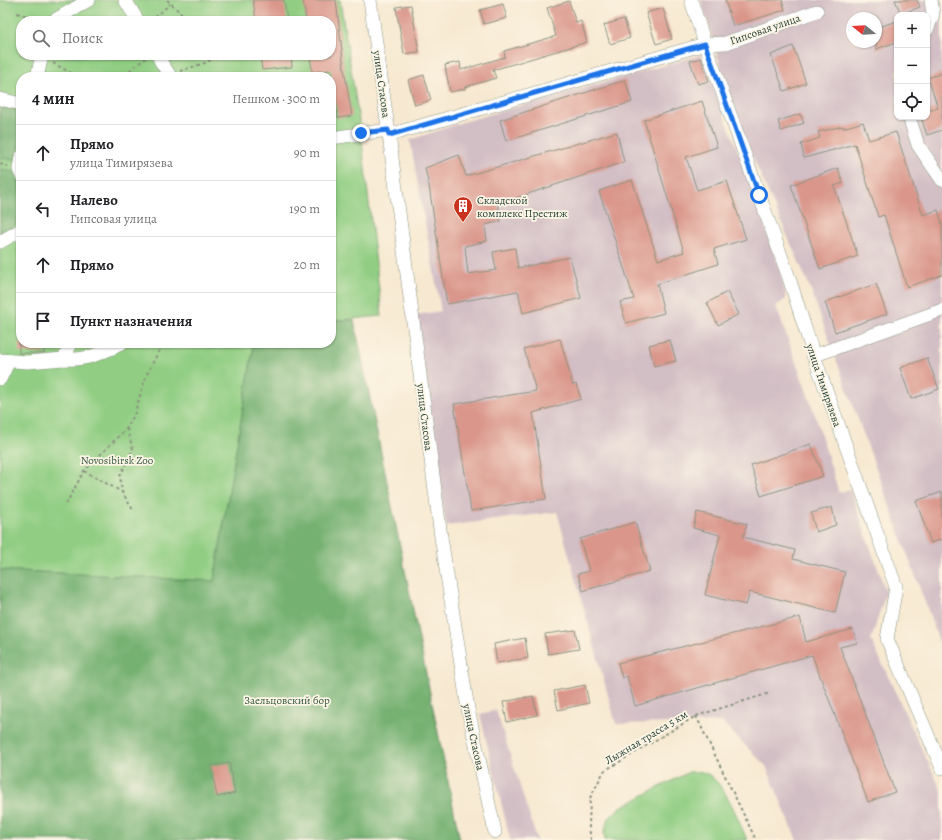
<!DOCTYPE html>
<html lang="ru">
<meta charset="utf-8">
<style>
:root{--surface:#fff;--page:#f6f6f6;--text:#202124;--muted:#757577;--line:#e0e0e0}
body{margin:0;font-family:Alegreya,serif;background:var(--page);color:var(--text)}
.controls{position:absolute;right:12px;top:12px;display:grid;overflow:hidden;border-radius:8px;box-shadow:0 1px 3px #0004}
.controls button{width:36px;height:36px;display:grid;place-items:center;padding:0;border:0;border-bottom:1px solid var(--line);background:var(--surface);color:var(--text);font:20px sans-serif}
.compass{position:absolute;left:846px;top:12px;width:36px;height:36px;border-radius:50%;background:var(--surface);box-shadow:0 1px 3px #0004;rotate:288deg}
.stop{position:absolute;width:12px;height:12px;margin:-9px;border:3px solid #1a73e8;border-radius:50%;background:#fff}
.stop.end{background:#1a73e8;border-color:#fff;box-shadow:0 1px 4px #0008}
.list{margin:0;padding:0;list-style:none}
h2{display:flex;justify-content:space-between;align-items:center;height:52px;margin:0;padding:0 16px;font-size:17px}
h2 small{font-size:13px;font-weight:400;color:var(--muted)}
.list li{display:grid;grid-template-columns:26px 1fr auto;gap:12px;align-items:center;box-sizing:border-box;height:56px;padding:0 16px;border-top:1px solid var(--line)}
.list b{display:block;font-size:15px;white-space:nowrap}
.list p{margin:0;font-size:13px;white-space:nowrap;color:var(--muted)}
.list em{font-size:13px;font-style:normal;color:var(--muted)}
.icon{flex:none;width:22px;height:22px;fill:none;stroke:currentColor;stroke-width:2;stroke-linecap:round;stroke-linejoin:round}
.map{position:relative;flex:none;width:942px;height:840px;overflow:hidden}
.search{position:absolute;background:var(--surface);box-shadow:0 1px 3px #0004;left:16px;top:16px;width:320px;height:44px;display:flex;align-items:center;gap:10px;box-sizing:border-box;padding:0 14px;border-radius:16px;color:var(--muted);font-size:15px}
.panel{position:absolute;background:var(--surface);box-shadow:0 1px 3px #0004;left:16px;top:72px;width:320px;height:276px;border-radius:16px}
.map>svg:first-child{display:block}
.industrial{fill:#d2bec5;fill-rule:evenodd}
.green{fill:#91ce83;stroke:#58865c;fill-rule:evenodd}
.forest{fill:#74b171;stroke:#4a7752}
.building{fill:#da968b}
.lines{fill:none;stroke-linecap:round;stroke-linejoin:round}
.minor-casing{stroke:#8b9382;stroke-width:14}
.path{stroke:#8b9382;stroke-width:2;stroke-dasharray:3 3;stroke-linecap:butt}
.minor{stroke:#fff;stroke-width:13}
.route{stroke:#1a73e8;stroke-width:5}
.labels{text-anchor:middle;stroke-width:3.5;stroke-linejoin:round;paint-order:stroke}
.street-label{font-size:11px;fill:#1f3d34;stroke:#fcf5e5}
.poi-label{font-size:11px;fill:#1f3d34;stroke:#fcf5e5;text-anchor:start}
.park-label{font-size:11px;fill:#365a44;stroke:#fcf5e5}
</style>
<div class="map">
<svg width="942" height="840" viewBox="0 0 942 840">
<rect width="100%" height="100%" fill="#fcf5e5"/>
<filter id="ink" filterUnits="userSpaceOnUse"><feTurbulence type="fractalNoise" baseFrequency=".025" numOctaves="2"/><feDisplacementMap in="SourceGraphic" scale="8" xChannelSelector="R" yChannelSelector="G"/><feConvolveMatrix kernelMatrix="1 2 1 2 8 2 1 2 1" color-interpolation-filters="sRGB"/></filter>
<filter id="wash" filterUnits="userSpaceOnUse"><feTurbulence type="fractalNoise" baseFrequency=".012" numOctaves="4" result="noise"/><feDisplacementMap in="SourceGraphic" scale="16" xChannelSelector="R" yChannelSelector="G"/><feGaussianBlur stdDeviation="0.9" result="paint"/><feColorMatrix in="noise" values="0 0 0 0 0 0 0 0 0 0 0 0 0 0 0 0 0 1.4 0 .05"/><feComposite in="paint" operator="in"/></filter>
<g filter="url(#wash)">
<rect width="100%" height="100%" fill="#f7e9d1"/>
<!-- industrial -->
<g class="industrial">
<path d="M701 0H942V649L809 285 737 121ZM897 15H927V117H897ZM852 18H876V42H852Z"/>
<polygon points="701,55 754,193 781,273 786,299 776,306 815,415 839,493 850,489 886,592 871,640 942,792 942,840 797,840 766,766 722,722 616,724 557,512 446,526 416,315 441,311 410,140 463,122"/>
<polygon points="496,710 537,840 510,840 480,714"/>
</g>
<!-- green -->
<g class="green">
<path d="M0 0H340L361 133 382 316 331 321V77H21V343H254L214 581 0 570ZM21 21H331V55H21Z"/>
<path d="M689 772C693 772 698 771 702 772 723 776 739 822 747 840H605L604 832 609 818 619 808Z"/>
</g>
<!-- forest -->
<g class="forest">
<polygon points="0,105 21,111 21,131 16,161 0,157"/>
<polygon points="0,169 15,172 21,189 21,221 0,234"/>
<polygon points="354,320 460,840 0,840 0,570 214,581 254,343 331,343 331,321"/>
</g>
<g id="blocks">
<!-- building -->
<g class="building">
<polygon points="253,0 284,0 287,21 256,21"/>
<polygon points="303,0 336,0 344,69 352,116 338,118 331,70 312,72 310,55 331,55 331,21 306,21"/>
<polygon points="725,0 782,0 785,10 733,26"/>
<polygon points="895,0 917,0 920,7 901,14"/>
<polygon points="569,1 576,23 581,21 587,42 493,70 496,78 465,87 465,89 450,92 445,65 460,62 461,70 505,57 504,51 556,36 547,8"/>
<polygon points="503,4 507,18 484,24 480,10"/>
<polygon points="411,5 419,52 404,54 396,7"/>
<polygon points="663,8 672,39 656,44 646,13"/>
<polygon points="624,19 630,38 610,44 604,25"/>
<polygon points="897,21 897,42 876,49 876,28"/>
<polygon points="793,46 806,83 784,91 771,55"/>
<polygon points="260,55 291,55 292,67 262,70"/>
<polygon points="701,58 709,81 698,84 690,61"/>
<polygon points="942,73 942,130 927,135 921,117 927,117 927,111 938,108 928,78"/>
<polygon points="424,75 431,100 415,105 408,80"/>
<polygon points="625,80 632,102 506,141 500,120"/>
<polygon points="702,101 717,147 686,157 697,190 727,181 746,239 714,249 718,264 657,284 664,313 626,323 620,302 634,299 599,191 632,180 658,260 684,252 644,120"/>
<polygon points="800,114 804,123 781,131 778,121"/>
<polygon points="863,122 869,140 896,132 923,215 938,210 942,223 942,275 907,287 884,215 878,217 855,144 804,158 801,144 820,138 818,132 843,126 843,128"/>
<polygon points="617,132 624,162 498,204 501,221 485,225 487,241 465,246 468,274 496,270 493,252 515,248 518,268 570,257 581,298 523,313 518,291 447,304 429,186 425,168 459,155 466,176"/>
<polygon points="838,168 843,183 834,186 858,256 820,269 791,185"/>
<polygon points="876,284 887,314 835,332 825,302"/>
<polygon points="727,292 739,314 718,325 707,303"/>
<polygon points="560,339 573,385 576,384 581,399 533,413 546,499 471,511 454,404 536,391 524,349"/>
<polygon points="670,340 676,361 654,366 649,345"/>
<rect x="19" y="343" width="25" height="10"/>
<polygon points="927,358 939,389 911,399 900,368"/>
<polygon points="811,444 823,476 761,496 751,465"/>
<polygon points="942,492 942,539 931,543 916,501"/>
<polygon points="832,507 836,525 816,532 811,513"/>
<polygon points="697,512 747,524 743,537 795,550 793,559 845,572 835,613 750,592 746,605 705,595 720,535 693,528"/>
<polygon points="635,522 650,571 583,591 578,574 589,571 580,539"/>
<polygon points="800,617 806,642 853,629 857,643 840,647 895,792 868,802 812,655 635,706 627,676 622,678 618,663"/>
<polygon points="575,630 579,649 548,654 545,634"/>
<polygon points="525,638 528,658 497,663 494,644"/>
<polygon points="585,685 589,703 558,710 554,691"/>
<polygon points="533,696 537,715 507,722 503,702"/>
<polygon points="229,763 235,793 217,797 211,766"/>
</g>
</g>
</g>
<g filter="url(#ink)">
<use href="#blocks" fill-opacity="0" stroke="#8b9382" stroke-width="1"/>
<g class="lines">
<defs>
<g id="minor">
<polyline points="125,0 138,21"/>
<polyline points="370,0 389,135 441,537 468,709 495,832"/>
<polyline points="691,0 705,44 789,278 813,353 896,587 887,639 942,768"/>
<polyline points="53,21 89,0"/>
<polyline points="927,30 933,14 931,0"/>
<polyline points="158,55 161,62 171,77"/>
<polyline points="37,77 42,55"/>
<polyline points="0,99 21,104"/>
<polyline points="909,117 918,145 942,180"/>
<polyline points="389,135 705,44 726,43 817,11"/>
<polyline points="331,138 388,130"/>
<polyline points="21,157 19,169 21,174"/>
<polyline points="0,242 21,230"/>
<path d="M71 343 64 359C86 361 104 352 123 343"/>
<polyline points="813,356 942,310"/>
<polyline points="0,360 27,362 64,359"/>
<polyline points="0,379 9,361"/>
</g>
</defs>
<!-- minor casing -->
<use href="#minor" class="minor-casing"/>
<!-- path -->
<g class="path">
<polyline points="167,0 180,12 186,21"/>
<polyline points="17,13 42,20"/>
<polyline points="151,21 170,4"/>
<polyline points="53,63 76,76 84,77"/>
<polyline points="180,71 208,62 213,57 213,55"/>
<polyline points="107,77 123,75 146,58"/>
<polyline points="0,164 8,166"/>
<polyline points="127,429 133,449 120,476 122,492 133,510"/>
<polyline points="84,471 122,492"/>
<polyline points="66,504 84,471 127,428 134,415 146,376 163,343"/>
<polyline points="696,716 756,840"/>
<polyline points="591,840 589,827 590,798 604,771 696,716 770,693"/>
</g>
<!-- minor -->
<use href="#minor" class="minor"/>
</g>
</g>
<g class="lines" filter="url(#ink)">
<!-- route -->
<polyline class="route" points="361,133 388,130 389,135 705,44 759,195"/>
</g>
<!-- icons -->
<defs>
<symbol id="building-pin" viewBox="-11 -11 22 30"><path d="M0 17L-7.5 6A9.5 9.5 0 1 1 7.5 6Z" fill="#c8321e" stroke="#fcf5e5"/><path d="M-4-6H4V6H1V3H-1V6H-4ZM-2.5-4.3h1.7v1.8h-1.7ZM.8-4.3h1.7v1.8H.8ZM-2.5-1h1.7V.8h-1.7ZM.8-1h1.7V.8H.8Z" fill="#fff"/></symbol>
</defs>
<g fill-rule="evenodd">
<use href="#building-pin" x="452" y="195" width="22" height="30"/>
</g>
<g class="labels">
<!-- street labels -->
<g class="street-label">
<text transform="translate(765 29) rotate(-19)" y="4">Гипсовая улица</text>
<text transform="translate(382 84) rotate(82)" y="4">улица Стасова</text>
<text transform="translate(824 385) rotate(71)" y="4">улица Тимирязева</text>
<text transform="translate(425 417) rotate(83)" y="4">улица Стасова</text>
<text transform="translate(474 737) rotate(78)" y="4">улица Стасова</text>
<text transform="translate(646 737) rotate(-31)" y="4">Лыжная трасса 5 км</text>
</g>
<!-- poi labels -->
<g class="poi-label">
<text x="477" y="204">Складской<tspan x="477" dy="13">комплекс Престиж</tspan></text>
</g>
<!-- park labels -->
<g class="park-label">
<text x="117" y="464">Novosibirsk Zoo</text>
<text x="287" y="704">Заельцовский бор</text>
</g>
</g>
</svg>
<div class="controls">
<button>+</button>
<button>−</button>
<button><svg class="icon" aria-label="locate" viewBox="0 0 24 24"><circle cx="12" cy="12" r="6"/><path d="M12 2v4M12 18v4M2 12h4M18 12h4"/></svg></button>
</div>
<svg class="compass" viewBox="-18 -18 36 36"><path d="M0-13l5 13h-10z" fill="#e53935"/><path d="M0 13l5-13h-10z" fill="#757577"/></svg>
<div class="stop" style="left:759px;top:195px"></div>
<div class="stop end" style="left:361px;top:133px"></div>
<div class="search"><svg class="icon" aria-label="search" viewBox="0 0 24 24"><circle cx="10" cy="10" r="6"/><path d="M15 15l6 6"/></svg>Поиск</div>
<section class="panel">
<h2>4 мин<small>Пешком · 300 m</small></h2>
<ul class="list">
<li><svg class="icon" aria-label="ahead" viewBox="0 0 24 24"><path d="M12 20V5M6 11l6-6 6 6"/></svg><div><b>Прямо</b><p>улица Тимирязева</p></div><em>90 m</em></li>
<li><svg class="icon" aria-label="left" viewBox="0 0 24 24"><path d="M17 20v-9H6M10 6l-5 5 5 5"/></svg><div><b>Налево</b><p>Гипсовая улица</p></div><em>190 m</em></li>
<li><svg class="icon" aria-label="ahead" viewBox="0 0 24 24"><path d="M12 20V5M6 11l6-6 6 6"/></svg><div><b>Прямо</b></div><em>20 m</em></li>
<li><svg class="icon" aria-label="arrive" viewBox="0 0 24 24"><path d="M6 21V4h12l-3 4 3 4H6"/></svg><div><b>Пункт назначения</b></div></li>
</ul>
</section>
</div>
